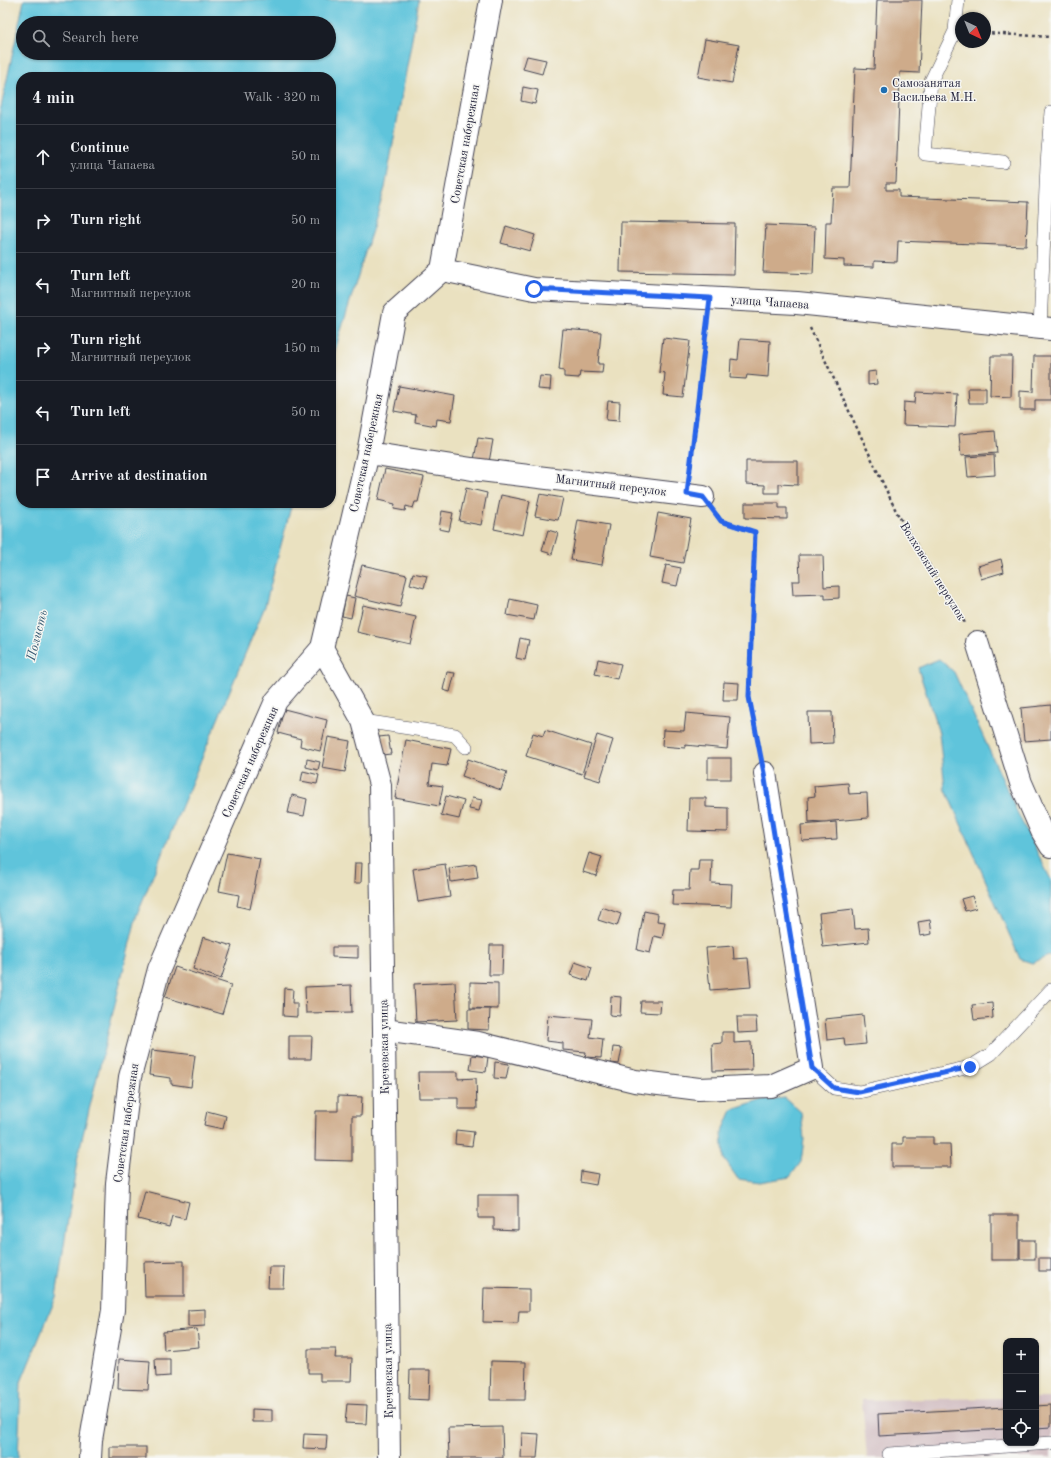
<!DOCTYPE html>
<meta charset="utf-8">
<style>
:root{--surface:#171b24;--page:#242831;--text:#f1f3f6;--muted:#9ea1a6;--line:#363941}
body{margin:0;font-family:"Old Standard TT",serif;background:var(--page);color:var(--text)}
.controls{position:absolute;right:12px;bottom:12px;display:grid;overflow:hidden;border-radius:8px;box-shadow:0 1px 3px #0004}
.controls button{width:36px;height:36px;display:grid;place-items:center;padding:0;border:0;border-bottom:1px solid var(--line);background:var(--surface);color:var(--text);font:20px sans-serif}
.compass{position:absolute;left:955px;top:12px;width:36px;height:36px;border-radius:50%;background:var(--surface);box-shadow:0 1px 3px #0004;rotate:137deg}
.stop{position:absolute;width:12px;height:12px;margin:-9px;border:3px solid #2563eb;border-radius:50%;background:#fff}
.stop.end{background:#2563eb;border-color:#fff;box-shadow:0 1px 4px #0008}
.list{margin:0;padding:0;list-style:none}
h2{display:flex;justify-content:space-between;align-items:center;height:52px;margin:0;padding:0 16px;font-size:17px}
h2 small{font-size:13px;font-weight:400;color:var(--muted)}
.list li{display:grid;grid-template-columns:26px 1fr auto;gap:12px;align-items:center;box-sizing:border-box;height:64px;padding:0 16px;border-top:1px solid var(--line)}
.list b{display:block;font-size:15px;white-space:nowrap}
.list p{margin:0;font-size:13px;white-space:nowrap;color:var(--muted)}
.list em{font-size:13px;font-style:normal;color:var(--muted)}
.icon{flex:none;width:22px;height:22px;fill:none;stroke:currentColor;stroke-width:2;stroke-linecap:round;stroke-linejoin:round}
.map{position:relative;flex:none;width:1051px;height:1458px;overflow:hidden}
.search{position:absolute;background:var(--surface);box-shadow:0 1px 3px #0004;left:16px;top:16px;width:320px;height:44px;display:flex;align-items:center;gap:10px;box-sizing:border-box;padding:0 14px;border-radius:22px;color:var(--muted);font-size:15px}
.panel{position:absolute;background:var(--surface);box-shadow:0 1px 3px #0004;left:16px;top:72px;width:320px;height:436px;border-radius:16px}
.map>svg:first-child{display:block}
.industrial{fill:#d2bec2}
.water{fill:#5ec4db;stroke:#40738b;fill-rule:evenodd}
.building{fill:#ceab8a}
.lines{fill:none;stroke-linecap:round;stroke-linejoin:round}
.service-casing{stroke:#403f4f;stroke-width:14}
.minor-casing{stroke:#403f4f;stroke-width:24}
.path{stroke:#403f4f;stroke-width:2.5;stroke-dasharray:3 3;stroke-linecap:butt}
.service{stroke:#fff;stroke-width:13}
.minor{stroke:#fff;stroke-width:22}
.route{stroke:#2563eb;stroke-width:5}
.poi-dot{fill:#1f6fb2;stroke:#f6f6f2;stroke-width:1.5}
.labels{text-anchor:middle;stroke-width:3;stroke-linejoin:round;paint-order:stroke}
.poi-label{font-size:12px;fill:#22223b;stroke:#f6f6f2;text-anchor:start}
.street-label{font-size:12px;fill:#22223b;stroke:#f6f6f2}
.water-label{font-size:13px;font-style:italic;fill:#375b73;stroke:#f6f6f2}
</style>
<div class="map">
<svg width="1051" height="1458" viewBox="0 0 1051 1458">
<rect width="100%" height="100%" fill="#f6f6f2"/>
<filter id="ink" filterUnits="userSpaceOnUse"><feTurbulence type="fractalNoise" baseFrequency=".025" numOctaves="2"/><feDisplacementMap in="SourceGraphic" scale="8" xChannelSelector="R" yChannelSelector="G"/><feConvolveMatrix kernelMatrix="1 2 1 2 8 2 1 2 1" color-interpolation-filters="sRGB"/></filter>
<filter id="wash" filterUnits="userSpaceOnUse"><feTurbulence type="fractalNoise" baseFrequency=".012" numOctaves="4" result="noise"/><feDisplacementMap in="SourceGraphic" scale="16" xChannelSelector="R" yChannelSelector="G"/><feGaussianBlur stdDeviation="0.9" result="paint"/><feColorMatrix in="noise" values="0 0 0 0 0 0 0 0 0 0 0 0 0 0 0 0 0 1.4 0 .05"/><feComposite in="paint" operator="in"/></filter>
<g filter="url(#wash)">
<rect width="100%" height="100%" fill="#eae1c0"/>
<!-- industrial -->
<polygon class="industrial" points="1006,1398 1006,1443 1036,1443 1036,1398 1051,1398 1051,1458 867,1458 862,1400"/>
<!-- water -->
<g class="water">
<path d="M24 0H419L385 188 331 363V77H21V503H292L265 606 137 914 78 1155 56 1297 21 1382 18 1458H0V112ZM23 23H329V53H23Z"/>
<polygon points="939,659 954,672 1019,816 1051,880 1051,955 1032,963 1020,959 945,788 939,733 918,668"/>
<polygon points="785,1098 801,1112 804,1139 801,1162 790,1177 759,1182 738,1179 724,1159 722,1133 732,1110 763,1100"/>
</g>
<g id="blocks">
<!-- building -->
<g class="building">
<polygon points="877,0 922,0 919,73 900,72 896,183 886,183 886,190 899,190 899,197 1028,202 1026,246 898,241 897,262 874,261 874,267 844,266 844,260 825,259 826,222 831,222 833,188 850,188 855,68 874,69"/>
<polygon points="705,39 739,45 732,83 698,77"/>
<polygon points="527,56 546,60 542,74 523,69"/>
<polygon points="523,87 538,90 535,104 521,101"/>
<polygon points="621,222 735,224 734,274 620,272"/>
<polygon points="766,225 815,227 813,274 763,272"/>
<polygon points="506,226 535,235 530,251 501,243"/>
<polygon points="563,329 601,332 598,364 603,364 602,373 580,372 579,378 564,377 564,371 559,370"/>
<polygon points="663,338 690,341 683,397 663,395 665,373 659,372"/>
<polygon points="740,339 770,341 768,377 747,375 746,379 730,378 731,359 738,360"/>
<polygon points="991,356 1012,356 1011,397 990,396"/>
<polygon points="1034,356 1051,356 1051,400 1035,400 1035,410 1020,410 1020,391 1033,392"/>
<polygon points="876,371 877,384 868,385 868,372"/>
<polygon points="540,376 551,377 550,390 538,389"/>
<polygon points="399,386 455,396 451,421 437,419 436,426 415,422 416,415 394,411"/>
<polygon points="968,388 986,388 986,403 969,403"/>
<polygon points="916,392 957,394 955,427 903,425 904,402 915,403"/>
<polygon points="608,401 620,402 619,421 606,420"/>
<polygon points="995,431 997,453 961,456 959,434"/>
<polygon points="478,438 493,440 489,462 474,460"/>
<polygon points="994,455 995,475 968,477 966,457"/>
<polygon points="746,461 798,461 798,485 779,484 779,493 765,493 765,485 746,484"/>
<polygon points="385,469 424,477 418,502 415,502 413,508 406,506 405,511 394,509 395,504 378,500"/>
<polygon points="466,488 487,493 481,525 459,521"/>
<polygon points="540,494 563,498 558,520 535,516"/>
<polygon points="501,495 530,501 523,535 494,529"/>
<polygon points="745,503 779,503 779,508 787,508 787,519 745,518"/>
<polygon points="442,511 453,513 449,531 439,529"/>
<polygon points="658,513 691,519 683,563 650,557"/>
<polygon points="578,520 609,525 602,565 571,560"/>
<polygon points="548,530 558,533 552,554 542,551"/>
<polygon points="799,555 823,555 824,587 839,586 839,598 825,599 825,594 793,595 792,581 800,581"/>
<polygon points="1001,559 1004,572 981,579 978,566"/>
<polygon points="362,565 407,575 400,607 354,596"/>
<polygon points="666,565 681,568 677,586 662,583"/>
<polygon points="413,573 427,576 424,588 410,584"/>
<polygon points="346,596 355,598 351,618 342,616"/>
<polygon points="510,599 537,605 534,620 507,615"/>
<polygon points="363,605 416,617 410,644 357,632"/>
<polygon points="520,638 529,640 525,660 516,658"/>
<polygon points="598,659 621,664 617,679 595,674"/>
<polygon points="447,672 455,673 450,692 443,690"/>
<polygon points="724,682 739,683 738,700 723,700"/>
<polygon points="1051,705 1051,739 1024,741 1021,708"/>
<polygon points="284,709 327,720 320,751 300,746 301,739 278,733"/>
<polygon points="808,712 832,712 833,743 809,744"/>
<polygon points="686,713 730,717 727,749 685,745 685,748 662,746 663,730 684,731"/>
<polygon points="545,730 591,745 582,774 526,756 533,733 543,736"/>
<polygon points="597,735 613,740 600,781 584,776"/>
<polygon points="388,736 391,754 382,755 379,737"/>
<polygon points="328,737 350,741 345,772 322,768"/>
<polygon points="406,740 451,749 447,766 432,764 429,784 443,786 439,806 395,798"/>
<rect x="708" y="758" width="23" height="21"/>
<polygon points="307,759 320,762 318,770 306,767"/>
<polygon points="468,759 507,772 501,790 462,776"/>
<polygon points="303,771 319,775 317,784 301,781"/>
<polygon points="848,783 849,794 867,793 868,818 809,823 808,797 815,796 814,786"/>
<polygon points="292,795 307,799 304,816 288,813"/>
<polygon points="446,796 464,801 459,819 441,815"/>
<polygon points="472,798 482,800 479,811 469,809"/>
<polygon points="689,798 706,798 706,807 728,808 728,832 688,831"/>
<polygon points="836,822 837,839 802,841 801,825"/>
<polygon points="227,853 260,859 250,909 237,906 239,895 219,891"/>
<polygon points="589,853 602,857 596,876 583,872"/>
<polygon points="699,860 712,860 711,883 732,884 731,907 672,905 673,890 689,890 690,870 698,870"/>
<polygon points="355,863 362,863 361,883 354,883"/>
<polygon points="445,864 450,897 418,902 413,869"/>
<polygon points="476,864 478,878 451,882 449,868"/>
<polygon points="972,896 976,908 965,911 961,899"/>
<polygon points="602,907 621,914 617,926 598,920"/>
<polygon points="853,909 855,929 868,928 869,942 823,947 819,913"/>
<polygon points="644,911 658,914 657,921 665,922 662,938 654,936 650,953 637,950"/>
<polygon points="930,920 932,934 920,936 918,922"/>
<polygon points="203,937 232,946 221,979 193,969"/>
<polygon points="490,945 503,945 502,975 489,975"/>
<polygon points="733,946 734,959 748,958 751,987 710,990 706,948"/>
<polygon points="332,947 358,947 358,958 332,957"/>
<polygon points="575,962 592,968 588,981 570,975"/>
<polygon points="175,967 231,985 222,1014 165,997"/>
<polygon points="455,982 457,1020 416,1022 414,984"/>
<polygon points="470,982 498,983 498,1009 470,1008"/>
<polygon points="351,985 352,1012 306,1013 305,987"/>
<polygon points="284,988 293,989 292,1003 297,1003 297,1017 283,1016"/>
<polygon points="611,996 621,997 620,1016 610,1015"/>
<polygon points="641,1001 661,1001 660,1013 640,1012"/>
<polygon points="992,1003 993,1018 974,1020 972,1005"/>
<polygon points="468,1009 490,1009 489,1030 468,1029"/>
<polygon points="548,1015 592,1019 590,1037 603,1039 601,1058 585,1057 586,1052 563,1050 563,1043 546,1041"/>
<polygon points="863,1015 866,1044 845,1046 844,1038 827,1040 825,1019"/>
<polygon points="737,1017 756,1017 757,1032 738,1033"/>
<polygon points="722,1032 734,1032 734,1043 751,1042 752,1070 713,1071 712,1044 722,1043"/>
<polygon points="289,1036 312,1036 311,1059 289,1059"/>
<polygon points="613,1047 622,1048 619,1064 611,1063"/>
<polygon points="152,1050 195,1055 191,1087 171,1084 171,1078 149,1075"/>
<polygon points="472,1055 488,1057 486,1072 470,1070"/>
<polygon points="495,1062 509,1064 506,1079 494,1078"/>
<polygon points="418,1072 458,1072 458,1079 476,1078 477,1109 458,1109 458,1098 419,1098"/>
<polygon points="338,1096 362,1097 361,1116 352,1116 352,1161 315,1160 316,1111 338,1111"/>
<polygon points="207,1111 226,1116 223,1129 204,1125"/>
<polygon points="456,1130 474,1132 472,1146 455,1144"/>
<polygon points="903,1137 933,1137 933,1144 950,1144 951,1167 892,1167 892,1144 903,1144"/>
<polygon points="581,1171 598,1174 596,1185 580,1182"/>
<polygon points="145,1191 189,1202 185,1219 172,1216 169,1227 138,1219"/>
<polygon points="478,1195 518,1195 518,1231 494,1230 494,1218 478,1218"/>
<rect x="991" y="1215" width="28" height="45"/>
<rect x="1020" y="1240" width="15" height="19"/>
<rect x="1039" y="1258" width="12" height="13"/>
<polygon points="184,1261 184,1297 145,1297 144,1262"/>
<polygon points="269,1267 284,1267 283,1288 268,1288"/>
<polygon points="484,1288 529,1289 529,1311 519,1311 518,1323 483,1322"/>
<polygon points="205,1309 205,1326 188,1327 188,1310"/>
<polygon points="197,1329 199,1347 164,1350 163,1332"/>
<polygon points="308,1349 336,1349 335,1358 352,1358 351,1381 320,1381 320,1373 308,1373"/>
<polygon points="119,1359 150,1361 148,1390 118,1389"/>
<polygon points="155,1359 170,1359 170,1376 156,1377"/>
<polygon points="491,1361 526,1362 525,1400 490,1400"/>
<polygon points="410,1370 430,1370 429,1400 409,1399"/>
<polygon points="347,1404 367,1405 366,1424 345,1423"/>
<polygon points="1051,1405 1051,1427 1036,1428 1036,1406"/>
<polygon points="1006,1407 1006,1429 879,1436 878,1414"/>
<polygon points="252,1409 272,1410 272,1422 252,1422"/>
<polygon points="502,1427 503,1458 449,1458 448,1428"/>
<polygon points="522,1433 539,1434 537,1458 521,1458"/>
<polygon points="304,1434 327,1435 326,1449 303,1448"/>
<rect x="110" y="1447" width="36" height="11"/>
</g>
</g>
</g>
<g filter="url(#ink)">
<use href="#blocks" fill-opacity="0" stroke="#403f4f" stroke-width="1"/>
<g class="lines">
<defs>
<g id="service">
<polyline points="958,0 955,31 931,81 925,154 1003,162"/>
<polyline points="1040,328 1047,164 1051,112"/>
<polyline points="363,721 455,735 466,747"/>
<polyline points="812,1068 834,1088 859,1092 970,1067 991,1054 1051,990"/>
<polyline points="889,1454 1051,1443"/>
</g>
<g id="minor">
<polyline points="442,270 534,289 797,303 1051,329"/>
<polyline points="368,453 472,469 703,497"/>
<polyline points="977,642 1021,783 1042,831 1051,846"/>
<polyline points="322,648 363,721 380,785 384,1030 389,1458"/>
<polyline points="384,1030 478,1043 635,1081 699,1089 771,1086 812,1068 765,773"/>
<polyline points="90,1458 91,1440 113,1310 117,1183 130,1077 159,969 276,701 322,648 368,453 394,313 442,270 491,0"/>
</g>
</defs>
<!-- service casing -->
<use href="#service" class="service-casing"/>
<!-- minor casing -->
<use href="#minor" class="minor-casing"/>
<!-- path -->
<g class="path">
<polyline points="985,33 1051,37"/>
<polyline points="810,328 897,513 965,623"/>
<polyline points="690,473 707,323"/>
<polyline points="717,515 721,521 755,532 749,697 760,751"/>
</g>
<!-- service -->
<use href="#service" class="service"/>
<!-- minor -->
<use href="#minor" class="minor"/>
</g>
</g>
<g class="lines" filter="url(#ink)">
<!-- route -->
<polyline class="route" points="534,289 710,298 687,494 703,497 721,521 755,532 749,697 764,773 812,1068 834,1088 859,1092 970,1067"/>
</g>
<!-- markers -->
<circle class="poi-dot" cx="884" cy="90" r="4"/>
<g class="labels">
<!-- poi labels -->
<g class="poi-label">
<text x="892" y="87">Самозанятая<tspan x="892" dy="14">Васильева М.Н.</tspan></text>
</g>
<!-- street labels -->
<g class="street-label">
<text transform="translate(465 144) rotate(-80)" y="4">Советская набережная</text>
<text transform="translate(770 302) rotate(4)" y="4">улица Чапаева</text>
<text transform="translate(366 453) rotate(-78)" y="4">Советская набережная</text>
<text transform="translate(611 485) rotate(7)" y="4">Магнитный переулок</text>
<text transform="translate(933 571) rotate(58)" y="4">Волховский переулок</text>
<text transform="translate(250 762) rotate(-66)" y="4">Советская набережная</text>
<text transform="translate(384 1047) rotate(-91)" y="4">Кречевская улица</text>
<text transform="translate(126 1123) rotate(-82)" y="4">Советская набережная</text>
<text transform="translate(388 1371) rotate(-91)" y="4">Кречевская улица</text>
</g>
<!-- water labels -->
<g class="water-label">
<text transform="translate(36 635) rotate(-76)" y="5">Полисть</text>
</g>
</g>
</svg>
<div class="controls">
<button>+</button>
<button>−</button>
<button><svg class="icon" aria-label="locate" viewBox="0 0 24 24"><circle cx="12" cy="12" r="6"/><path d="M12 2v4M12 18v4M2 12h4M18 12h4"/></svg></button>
</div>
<svg class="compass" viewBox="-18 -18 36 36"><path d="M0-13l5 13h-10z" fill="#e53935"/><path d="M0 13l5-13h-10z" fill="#9ea1a6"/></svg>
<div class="stop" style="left:534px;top:289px"></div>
<div class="stop end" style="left:970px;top:1067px"></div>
<div class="search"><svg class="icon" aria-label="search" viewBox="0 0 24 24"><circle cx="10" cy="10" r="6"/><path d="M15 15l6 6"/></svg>Search here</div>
<section class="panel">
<h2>4 min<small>Walk · 320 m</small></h2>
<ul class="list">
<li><svg class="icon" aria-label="ahead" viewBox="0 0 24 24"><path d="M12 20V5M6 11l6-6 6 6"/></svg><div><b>Continue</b><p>улица Чапаева</p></div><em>50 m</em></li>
<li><svg class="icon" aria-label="right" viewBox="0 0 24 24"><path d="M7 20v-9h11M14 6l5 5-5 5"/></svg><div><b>Turn right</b></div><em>50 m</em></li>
<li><svg class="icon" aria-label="left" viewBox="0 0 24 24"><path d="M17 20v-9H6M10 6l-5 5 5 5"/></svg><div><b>Turn left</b><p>Магнитный переулок</p></div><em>20 m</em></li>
<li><svg class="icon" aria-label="right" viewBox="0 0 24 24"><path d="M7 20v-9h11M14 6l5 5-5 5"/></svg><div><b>Turn right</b><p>Магнитный переулок</p></div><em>150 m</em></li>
<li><svg class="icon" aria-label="left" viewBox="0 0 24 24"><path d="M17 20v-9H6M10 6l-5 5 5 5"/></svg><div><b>Turn left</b></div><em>50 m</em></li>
<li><svg class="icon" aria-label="arrive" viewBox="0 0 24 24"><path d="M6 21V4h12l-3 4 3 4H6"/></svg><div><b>Arrive at destination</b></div></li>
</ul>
</section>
</div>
